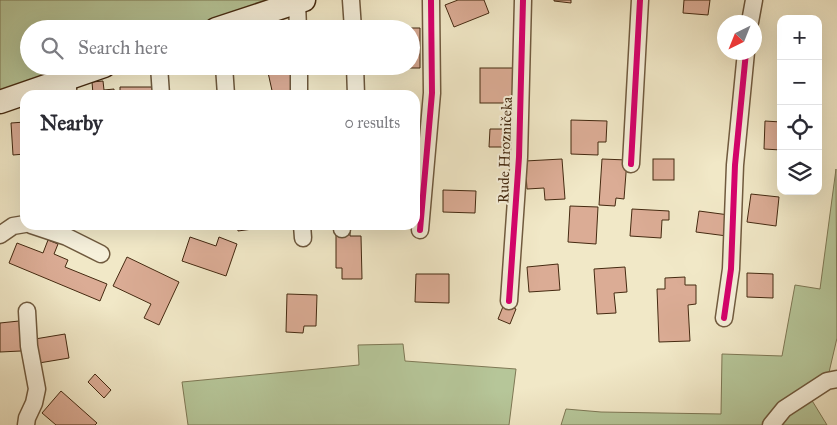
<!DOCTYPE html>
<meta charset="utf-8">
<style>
:root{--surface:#fff;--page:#f7f7f7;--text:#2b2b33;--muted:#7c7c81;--line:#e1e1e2}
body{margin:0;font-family:"IM FELL Great Primer",serif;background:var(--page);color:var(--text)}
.controls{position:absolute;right:15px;top:15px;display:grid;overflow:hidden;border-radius:10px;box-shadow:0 5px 20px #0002}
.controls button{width:45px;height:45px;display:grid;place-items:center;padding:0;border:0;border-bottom:1px solid var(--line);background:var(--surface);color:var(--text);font:25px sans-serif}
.compass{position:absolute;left:717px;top:15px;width:45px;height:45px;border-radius:50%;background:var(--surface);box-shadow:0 5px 20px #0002;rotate:223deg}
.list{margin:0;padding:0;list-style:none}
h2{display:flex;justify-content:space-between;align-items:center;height:65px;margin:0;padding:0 20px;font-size:21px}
h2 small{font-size:16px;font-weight:400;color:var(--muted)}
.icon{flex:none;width:28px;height:28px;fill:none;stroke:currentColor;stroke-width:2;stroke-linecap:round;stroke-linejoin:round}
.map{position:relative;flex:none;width:837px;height:425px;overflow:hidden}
.search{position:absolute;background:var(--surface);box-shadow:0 5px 20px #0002;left:20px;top:20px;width:400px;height:55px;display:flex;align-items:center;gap:12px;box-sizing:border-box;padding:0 18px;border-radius:28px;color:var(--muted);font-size:19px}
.panel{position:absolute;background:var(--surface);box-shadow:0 5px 20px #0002;left:20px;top:90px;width:400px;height:140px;border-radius:15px}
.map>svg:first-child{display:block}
.green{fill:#b6c699;stroke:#7e7855}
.building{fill:#dbac95;stroke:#452a11}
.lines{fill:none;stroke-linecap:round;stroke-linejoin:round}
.street-casing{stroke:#705a3e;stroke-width:19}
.secondary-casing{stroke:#452a11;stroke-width:25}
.street{stroke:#f6f0db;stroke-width:16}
.secondary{stroke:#f6f0db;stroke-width:22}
.cycleway-casing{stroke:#f6f0db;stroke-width:9}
.cycleway{stroke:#d6006c;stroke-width:6}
.labels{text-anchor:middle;stroke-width:4;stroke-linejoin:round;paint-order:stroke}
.street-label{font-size:15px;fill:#452a11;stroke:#f6f0db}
</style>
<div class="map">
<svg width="837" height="425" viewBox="0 0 837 425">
<rect width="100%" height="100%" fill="#f1e8c7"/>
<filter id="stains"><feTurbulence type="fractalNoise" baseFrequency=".004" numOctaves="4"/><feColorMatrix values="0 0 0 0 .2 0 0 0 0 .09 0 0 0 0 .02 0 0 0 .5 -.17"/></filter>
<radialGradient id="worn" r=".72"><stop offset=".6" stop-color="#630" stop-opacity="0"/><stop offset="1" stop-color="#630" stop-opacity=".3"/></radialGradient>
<!-- green -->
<g class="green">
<polygon points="0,0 295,0 207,29 29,29 29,66 95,66 0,99"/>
<polygon points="836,169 837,338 827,381 808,394 827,425 561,425 566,409 601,412 721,414 722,354 782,356 795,285 820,289"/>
<polygon points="403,344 405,361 516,369 509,425 188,425 182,382 359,365 358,345"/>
</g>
<!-- building -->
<g class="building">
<polygon points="458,0 484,0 489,13 454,27 445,5"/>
<polygon points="554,0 571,0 571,3 554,1"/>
<polygon points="684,0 710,0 708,15 683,13"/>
<polygon points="393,28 420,28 420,68 402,68 402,66 411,66 411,29"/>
<polygon points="276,66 293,66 297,95 273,95 267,68"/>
<rect x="480" y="68" width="33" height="35"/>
<polygon points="103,81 104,90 114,89 114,95 82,95 93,94 92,82"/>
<polygon points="120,87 153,87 154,95 120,95"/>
<polygon points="571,120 607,121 606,142 598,142 598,155 571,154"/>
<polygon points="765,121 781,122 781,150 764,149"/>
<polygon points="25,122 25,154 13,155 11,123"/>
<polygon points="490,129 503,129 503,147 489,147"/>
<polygon points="562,159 565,199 545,200 544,188 527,189 525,161"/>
<polygon points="602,159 627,160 624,199 616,198 615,206 599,205"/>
<rect x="653" y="159" width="21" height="21"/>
<polygon points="443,190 476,191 475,213 443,212"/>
<polygon points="751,194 779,197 776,226 747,222"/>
<polygon points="570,206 598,207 596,244 568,242"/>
<polygon points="632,209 669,211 669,220 662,220 661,238 630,236"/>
<polygon points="699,211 729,215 727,236 696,232"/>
<polygon points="237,225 282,225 238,231"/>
<polygon points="350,229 350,236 361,236 362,279 342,279 342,268 336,268 336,230"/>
<polygon points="190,237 216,246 219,237 237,244 226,276 182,261"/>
<polygon points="48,240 58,244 54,254 68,260 65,267 107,284 100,301 9,263 17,243 43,253"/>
<polygon points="127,257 179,282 159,325 144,318 151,304 113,286"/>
<polygon points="558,264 560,290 529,292 527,267"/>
<polygon points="625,267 627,292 614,293 616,313 597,314 594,269"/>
<polygon points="747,273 773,274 773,298 747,297"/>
<polygon points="416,274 449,274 449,303 415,302"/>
<polygon points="685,277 685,285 696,285 696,304 688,305 690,341 659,342 657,289 665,289 665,278"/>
<polygon points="287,294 317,295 316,326 304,326 303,333 286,332"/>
<polygon points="504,304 516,309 510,324 498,319"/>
<polygon points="19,321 21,351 0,352 0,323"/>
<polygon points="65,334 69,358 39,363 35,339"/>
<polygon points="95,374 111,390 104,398 88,382"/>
<polygon points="61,391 97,423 95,425 56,425 42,413"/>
</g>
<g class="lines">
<defs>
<g id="street">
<polyline points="351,0 353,29"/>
<polyline points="297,2 298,29"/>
<polyline points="750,22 754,0"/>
<polyline points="159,66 161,95"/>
<polyline points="224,66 226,95"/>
<polyline points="299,66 299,95"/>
<polyline points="355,66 356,95"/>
<polyline points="68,78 68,95"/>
<polyline points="631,164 640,0"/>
<polyline points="31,225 67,237 101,254"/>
<polyline points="302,225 303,238"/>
<polyline points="342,229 342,225"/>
<polyline points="420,230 432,93 431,0"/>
<polyline points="0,235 13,226 25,224"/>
<polyline points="509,301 519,157 523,0"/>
<polyline points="724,318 731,269 735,165 746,52"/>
<polyline points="26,425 27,418 34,403 37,389 29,346 27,311"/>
<polyline points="771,425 784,409 827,381 837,379"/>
</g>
<g id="secondary">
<polyline points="216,29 304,0"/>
<polyline points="0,102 104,66"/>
</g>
</defs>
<!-- street casing -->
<use href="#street" class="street-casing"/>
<!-- secondary casing -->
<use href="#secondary" class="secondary-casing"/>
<!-- street -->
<use href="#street" class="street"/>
<!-- secondary -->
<use href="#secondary" class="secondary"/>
<defs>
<g id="cycleway">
<polyline points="631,164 640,0"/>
<polyline points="420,230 432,93 431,0"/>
<polyline points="509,301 519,157 523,0"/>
<polyline points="724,318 731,269 735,165 746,52"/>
</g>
</defs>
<!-- cycleway casing -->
<use href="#cycleway" class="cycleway-casing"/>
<!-- cycleway -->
<use href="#cycleway" class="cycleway"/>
</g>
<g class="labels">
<!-- street labels -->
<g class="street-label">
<text transform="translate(505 150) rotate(-88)" y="5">Rude Hrozničeka</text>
</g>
</g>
<rect width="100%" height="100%" filter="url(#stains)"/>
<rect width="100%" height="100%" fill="url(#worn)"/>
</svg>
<div class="controls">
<button>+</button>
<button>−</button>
<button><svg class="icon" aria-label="locate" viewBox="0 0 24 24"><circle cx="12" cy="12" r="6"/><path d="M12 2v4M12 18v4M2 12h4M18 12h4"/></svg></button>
<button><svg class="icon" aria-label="layers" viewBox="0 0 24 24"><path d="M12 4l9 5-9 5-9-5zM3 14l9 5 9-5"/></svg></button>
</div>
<svg class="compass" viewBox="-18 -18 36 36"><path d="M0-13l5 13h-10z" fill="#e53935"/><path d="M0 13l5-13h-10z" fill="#7c7c81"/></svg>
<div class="search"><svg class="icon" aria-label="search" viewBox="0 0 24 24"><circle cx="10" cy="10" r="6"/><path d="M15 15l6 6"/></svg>Search here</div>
<section class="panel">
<h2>Nearby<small>0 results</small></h2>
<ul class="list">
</ul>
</section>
</div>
